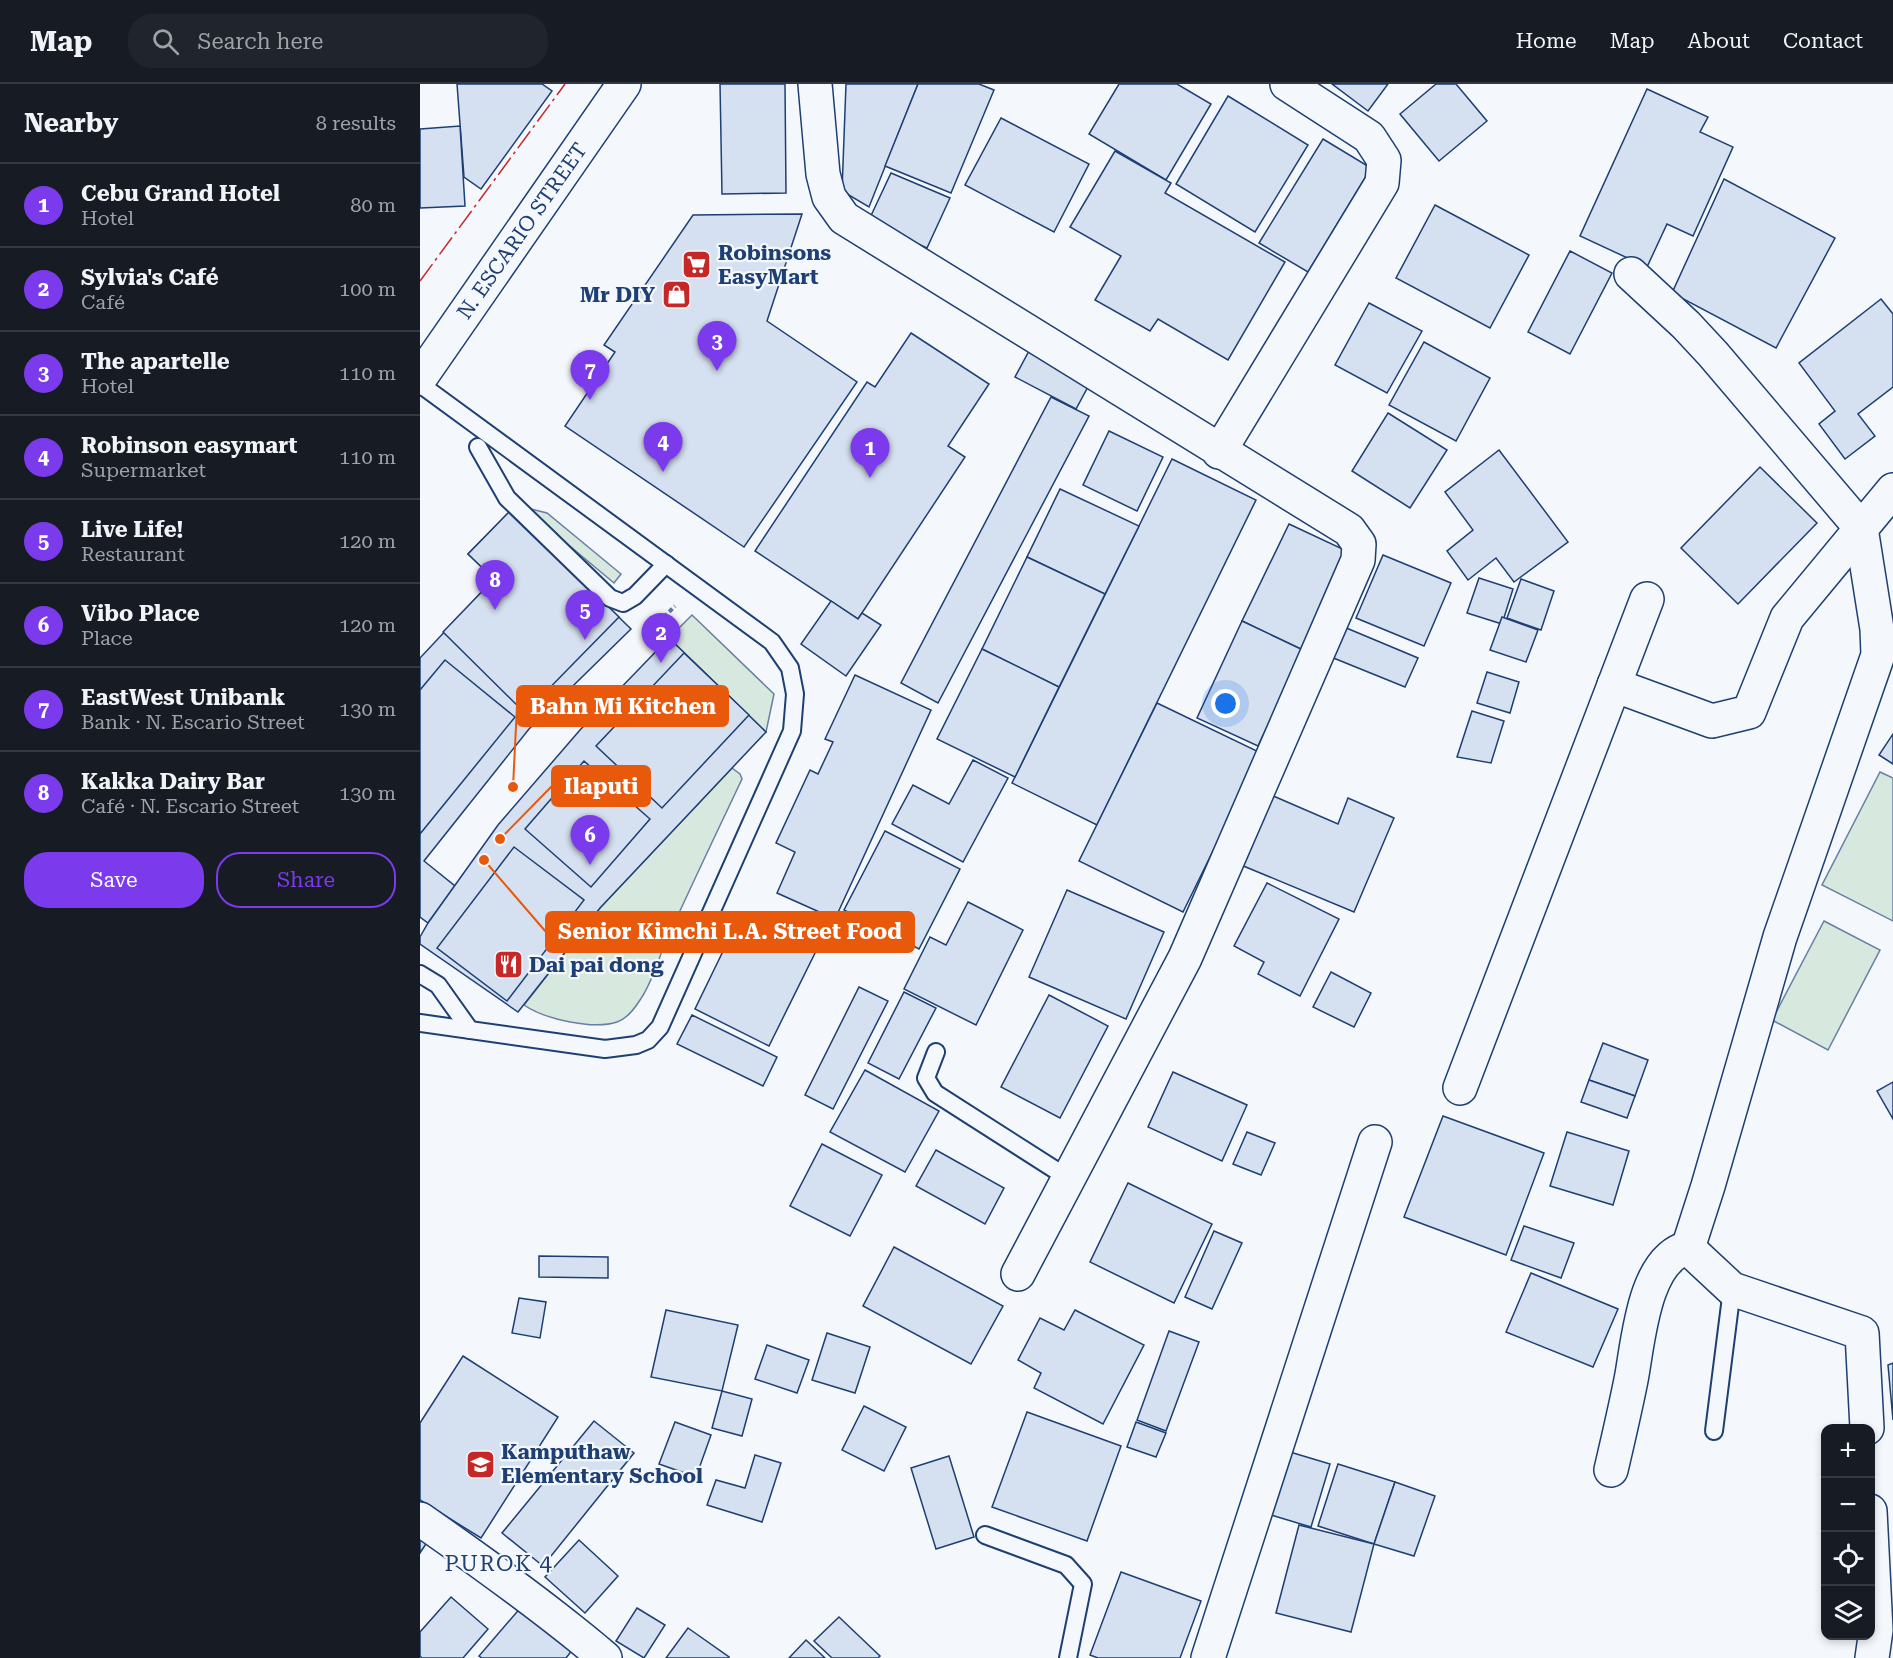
<!DOCTYPE html>
<meta charset="utf-8">
<style>
:root{--surface:#171b24;--page:#20242c;--text:#f1f3f6;--muted:#9ea1a6;--line:#363941;--accent:#7c3aed}
body{margin:0;font-family:"Roboto Serif",serif;background:var(--page);color:var(--text)}
.controls{position:absolute;right:18px;bottom:18px;display:grid;overflow:hidden;border-radius:12px;box-shadow:0 3px 9px #0003}
.controls button{width:54px;height:54px;display:grid;place-items:center;padding:0;border:0;border-bottom:2px solid var(--line);background:var(--surface);color:var(--text);font:30px sans-serif}
.you{position:absolute;left:806px;top:620px;width:21px;height:21px;margin:-15px;border:4px solid #fff;border-radius:50%;background:#1a73e8;box-shadow:0 0 0 9px #1a73e833}
.badge{display:grid;place-items:center;width:39px;height:39px;border-radius:50%;background:var(--accent);color:#fff;font-size:20px;font-weight:700}
.pin{position:absolute;translate:-50% -50px;filter:drop-shadow(0 2px 3px #0008)}
.pin::after{content:'';position:absolute;top:32px;width:21px;height:18px;background:inherit;clip-path:polygon(0 0,100% 0,50% 100%)}
.list{margin:0;padding:0;list-style:none}
h2{display:flex;justify-content:space-between;align-items:center;height:78px;margin:0;padding:0 24px;font-size:26px}
h2 small{font-size:20px;font-weight:400;color:var(--muted)}
.list li{display:grid;grid-template-columns:39px 1fr auto;gap:18px;align-items:center;box-sizing:border-box;height:84px;padding:0 24px;border-top:2px solid var(--line)}
.list b{display:block;font-size:22px;white-space:nowrap}
.list p{margin:0;font-size:20px;white-space:nowrap;color:var(--muted)}
.list em{font-size:20px;font-style:normal;color:var(--muted)}
.actions{display:flex;gap:12px;padding:18px 24px}
.actions a{flex:1;padding:14px 0;border:2px solid var(--accent);border-radius:24px;text-align:center;font-size:21px;color:var(--accent)}
.actions .main{background:var(--accent);color:#fff}
.icon{flex:none;width:33px;height:33px;fill:none;stroke:currentColor;stroke-width:2;stroke-linecap:round;stroke-linejoin:round}
.map{position:relative;flex:none;width:1473px;height:1574px;overflow:hidden}
header{display:flex;align-items:center;gap:36px;box-sizing:border-box;height:84px;padding:0 30px;background:var(--surface);border-bottom:2px solid var(--line)}
header strong{font-size:28px}
nav{display:flex;gap:33px;margin-inline-start:auto;font-size:21px}
.search{width:420px;height:54px;background:var(--page);display:flex;align-items:center;gap:15px;box-sizing:border-box;padding:0 21px;border-radius:24px;color:var(--muted);font-size:22px}
main{display:flex}
aside{flex:1;background:var(--surface)}
.map>svg:first-child{display:block}
.green{fill:#d7e8df;stroke:#687fa3;stroke-width:1.5}
.building{fill:#d5e0f0;stroke:#1d3f73;stroke-width:1.5}
.lines{fill:none;stroke-linecap:round;stroke-linejoin:round}
.service-casing{stroke:#1d3f73;stroke-width:20}
.minor-casing{stroke:#1d3f73;stroke-width:36}
.secondary-casing{stroke:#1d3f73;stroke-width:36}
.path{stroke:#5e769c;stroke-width:4;stroke-dasharray:4.5 3;stroke-linecap:butt}
.service{stroke:#f4f7fb;stroke-width:16}
.minor{stroke:#f4f7fb;stroke-width:33}
.secondary{stroke:#f4f7fb;stroke-width:33}
.power{stroke:#c62828;stroke-width:1.5;stroke-dasharray:21 4.5 3 4.5;stroke-linecap:butt}
.labels{text-anchor:middle;stroke-width:4.5;stroke-linejoin:round;paint-order:stroke}
.street-label{font-size:21px;fill:#1d3f73;stroke:#f4f7fb}
.poi-label{font-size:21px;font-weight:bold;fill:#1d3f73;stroke:#f4f7fb;text-anchor:start}
.neighbourhood-label{font-size:22px;letter-spacing:1.5px;fill:#1d3f73;stroke:#f4f7fb}
.leader{fill:none;stroke:#e8590c;stroke-width:2}
.callout-dot{fill:#e8590c;stroke:#f4f7fb;stroke-width:2}
.callout{fill:#e8590c;stroke:#e8590c;stroke-width:2}
.callout-label{font-size:22px;text-anchor:middle;font-weight:bold;fill:#fff}
</style>
<header>
<strong>Map</strong>
<div class="search"><svg class="icon" aria-label="search" viewBox="0 0 24 24"><circle cx="10" cy="10" r="6"/><path d="M15 15l6 6"/></svg>Search here</div>
<nav><a>Home</a><a>Map</a><a>About</a><a>Contact</a></nav>
</header>
<main>
<aside>
<h2>Nearby<small>8 results</small></h2>
<ul class="list">
<li><span class="badge">1</span><div><b>Cebu Grand Hotel</b><p>Hotel</p></div><em>80 m</em></li>
<li><span class="badge">2</span><div><b>Sylvia's Café</b><p>Café</p></div><em>100 m</em></li>
<li><span class="badge">3</span><div><b>The apartelle</b><p>Hotel</p></div><em>110 m</em></li>
<li><span class="badge">4</span><div><b>Robinson easymart</b><p>Supermarket</p></div><em>110 m</em></li>
<li><span class="badge">5</span><div><b>Live Life!</b><p>Restaurant</p></div><em>120 m</em></li>
<li><span class="badge">6</span><div><b>Vibo Place</b><p>Place</p></div><em>120 m</em></li>
<li><span class="badge">7</span><div><b>EastWest Unibank</b><p>Bank · N. Escario Street</p></div><em>130 m</em></li>
<li><span class="badge">8</span><div><b>Kakka Dairy Bar</b><p>Café · N. Escario Street</p></div><em>130 m</em></li>
</ul>
<div class="actions"><a class="main">Save</a><a>Share</a></div>
</aside>
<div class="map">
<svg width="1473" height="1574" viewBox="0 0 1473 1574">
<rect width="100%" height="100%" fill="#f4f7fb"/>
<!-- green -->
<g class="green">
<polygon points="103,423 127,429 201,490 194,499"/>
<polygon points="272,531 354,610 346,648 249,554"/>
<path d="M312 684 320 690 322 695C297 748 272 800 248 853 238 874 233 898 220 916 215 924 206 935 197 938 173 946 124 935 104 921L180 824Z"/>
<polygon points="1460,688 1473,694 1473,837 1402,801"/>
<polygon points="1404,837 1460,866 1408,966 1352,936"/>
</g>
<!-- building -->
<g class="building">
<polygon points="37,0 122,0 132,7 61,105 44,93"/>
<polygon points="300,0 365,0 366,109 302,110"/>
<polygon points="426,0 498,0 449,123 422,107"/>
<polygon points="498,0 559,0 574,6 531,109 465,82"/>
<polygon points="699,0 757,0 791,20 746,96 669,50"/>
<polygon points="912,0 968,0 948,27"/>
<polygon points="1016,0 1036,0 1067,37 1019,77 980,30"/>
<polygon points="1227,5 1288,33 1280,48 1313,63 1273,152 1247,140 1227,183 1160,152"/>
<polygon points="808,12 888,61 835,148 756,100"/>
<polygon points="581,34 669,80 634,148 545,101"/>
<polygon points="40,42 45,122 0,124 0,45"/>
<polygon points="903,55 951,84 888,188 839,159"/>
<polygon points="695,67 751,99 745,109 865,178 808,276 738,235 730,247 675,216 701,172 650,143"/>
<polygon points="471,89 530,114 507,164 448,138"/>
<polygon points="1304,95 1415,154 1356,264 1252,209"/>
<polygon points="1015,121 1109,171 1070,244 976,194"/>
<polygon points="382,130 347,237 437,298 324,463 145,342 195,268 184,261 273,131"/>
<polygon points="1150,167 1192,189 1150,270 1108,248"/>
<polygon points="1461,215 1473,230 1473,303 1438,330 1455,352 1425,375 1399,340 1415,327 1379,279"/>
<polygon points="949,219 1002,247 967,309 915,281"/>
<polygon points="491,249 569,300 528,362 545,373 438,535 335,467 447,298 455,303"/>
<polygon points="1004,258 1070,294 1036,357 969,321"/>
<polygon points="609,267 670,299 656,325 595,293"/>
<polygon points="631,313 669,332 518,619 481,599"/>
<polygon points="968,329 1027,366 990,424 932,387"/>
<polygon points="689,347 743,373 717,427 663,401"/>
<polygon points="1079,366 1148,458 1094,498 1076,474 1048,496 1027,467 1053,446 1025,408"/>
<polygon points="752,375 836,416 677,741 592,699"/>
<polygon points="1340,383 1397,439 1318,520 1261,464"/>
<polygon points="640,405 719,442 685,510 607,473"/>
<polygon points="90,427 211,545 109,645 4,777 35,802 8,839 0,833 0,574 74,495 48,470"/>
<polygon points="90,427 199,533 105,629 23,548 74,495 48,470"/>
<polygon points="869,440 929,468 883,566 822,537"/>
<polygon points="963,471 1031,499 1004,562 936,534"/>
<polygon points="607,473 685,510 639,603 562,565"/>
<polygon points="1059,494 1093,505 1082,540 1047,529"/>
<polygon points="1101,495 1134,507 1121,546 1087,534"/>
<polygon points="411,517 438,535 442,529 461,541 426,592 381,560"/>
<polygon points="1082,533 1118,546 1106,578 1070,566"/>
<polygon points="822,537 883,566 838,662 777,634"/>
<polygon points="924,543 998,574 985,603 911,573"/>
<polygon points="249,554 346,648 180,824 98,928 0,860 0,853 8,839 78,741 160,646"/>
<polygon points="562,565 639,603 595,693 517,655"/>
<polygon points="264,569 329,631 242,724 176,662"/>
<polygon points="25,576 95,633 0,750 0,606"/>
<polygon points="1067,588 1099,598 1090,629 1057,619"/>
<polygon points="435,591 511,626 415,835 357,809 375,768 356,759 390,686 398,690 413,658 405,655"/>
<polygon points="737,619 841,669 763,828 659,777"/>
<polygon points="1052,627 1084,637 1071,679 1037,673"/>
<polygon points="1473,650 1473,680 1459,671"/>
<polygon points="553,676 588,694 543,778 472,740 493,701 529,720"/>
<polygon points="164,677 230,735 171,803 105,745"/>
<polygon points="851,711 918,740 928,714 974,734 934,828 821,781"/>
<polygon points="465,747 540,785 499,865 424,826"/>
<polygon points="94,763 164,816 87,917 17,864"/>
<polygon points="847,799 919,835 880,912 838,890 844,878 814,862"/>
<polygon points="647,806 744,848 706,935 609,893"/>
<polygon points="548,818 603,846 556,941 484,905 510,853 526,861"/>
<polygon points="334,831 398,863 349,962 275,925 307,859 317,865"/>
<polygon points="911,888 951,909 934,943 893,923"/>
<polygon points="439,903 468,917 413,1025 385,1011"/>
<polygon points="484,908 516,924 479,995 448,979"/>
<polygon points="629,911 688,942 640,1034 581,1003"/>
<polygon points="272,931 357,973 343,1002 257,960"/>
<polygon points="1183,959 1228,976 1215,1012 1169,996"/>
<polygon points="445,986 519,1027 485,1088 410,1048"/>
<polygon points="753,988 827,1021 802,1077 728,1043"/>
<polygon points="1169,996 1215,1012 1207,1034 1161,1018"/>
<polygon points="1473,998 1473,1035 1457,1007"/>
<polygon points="1023,1032 1124,1069 1086,1171 984,1133"/>
<polygon points="827,1048 855,1059 841,1091 813,1080"/>
<polygon points="1147,1048 1209,1067 1193,1121 1130,1102"/>
<polygon points="402,1060 462,1091 430,1152 370,1122"/>
<polygon points="516,1066 584,1104 565,1140 496,1102"/>
<polygon points="708,1099 792,1140 754,1219 670,1178"/>
<polygon points="1104,1142 1154,1159 1141,1194 1091,1176"/>
<polygon points="794,1147 822,1159 792,1225 765,1213"/>
<polygon points="474,1163 583,1222 551,1280 443,1222"/>
<polygon points="119,1172 188,1173 188,1194 119,1193"/>
<polygon points="1111,1189 1198,1225 1173,1283 1086,1248"/>
<polygon points="99,1214 126,1218 120,1254 92,1249"/>
<polygon points="246,1226 318,1241 302,1307 231,1293"/>
<polygon points="655,1226 724,1261 683,1340 614,1304 621,1289 598,1276 620,1234 644,1246"/>
<polygon points="749,1247 779,1258 746,1347 717,1336"/>
<polygon points="407,1249 450,1263 435,1309 392,1296"/>
<polygon points="347,1261 389,1276 377,1309 335,1295"/>
<polygon points="43,1272 138,1333 61,1454 0,1416 0,1339"/>
<polygon points="1473,1279 1473,1336 1468,1281"/>
<polygon points="302,1307 332,1315 322,1352 292,1344"/>
<polygon points="444,1322 486,1343 464,1387 422,1366"/>
<polygon points="607,1328 701,1362 667,1457 572,1423"/>
<polygon points="174,1337 214,1369 123,1482 82,1449"/>
<polygon points="255,1338 291,1351 276,1393 239,1380"/>
<polygon points="716,1338 746,1349 736,1373 707,1363"/>
<polygon points="870,1368 910,1380 891,1443 851,1431"/>
<polygon points="335,1371 361,1379 342,1438 287,1421 296,1396 325,1404"/>
<polygon points="529,1372 554,1453 516,1465 491,1384"/>
<polygon points="918,1380 975,1398 954,1460 898,1442"/>
<polygon points="975,1398 1015,1412 994,1472 954,1460"/>
<polygon points="0,1441 13,1449 0,1469"/>
<polygon points="879,1441 954,1460 931,1548 856,1529"/>
<polygon points="159,1456 198,1492 165,1529 125,1493"/>
<polygon points="701,1488 781,1517 760,1574 678,1574 670,1571"/>
<polygon points="31,1513 68,1545 43,1574 2,1574 0,1572 0,1548"/>
<polygon points="102,1522 153,1565 146,1574 62,1574 59,1572"/>
<polygon points="217,1524 245,1541 224,1574 196,1557"/>
<polygon points="419,1533 460,1572 458,1574 412,1574 394,1557"/>
<polygon points="268,1544 309,1573 309,1574 246,1574"/>
<polygon points="386,1556 405,1574 369,1574"/>
</g>
<g class="lines">
<defs>
<g id="service">
<polyline points="0,300 352,558 370,584 375,610 372,647 240,943 228,956 216,961 185,965 0,939"/>
<polyline points="58,363 87,414 190,514 203,519 215,512 246,480"/>
<polyline points="0,890 18,901 50,946"/>
<polyline points="516,968 506,994 515,1009 648,1094"/>
<polyline points="1294,1347 1312,1205"/>
<polyline points="565,1451 646,1481 663,1500 648,1574"/>
</g>
<g id="minor">
<polyline points="395,0 403,90 409,113 424,134 929,446 939,460 938,476 765,874 598,1190"/>
<polyline points="1211,190 1266,241 1293,270 1441,444 1457,545 1458,571 1360,853 1288,1102 1268,1164"/>
<polyline points="799,368 962,99 964,76 949,53 867,0"/>
<polyline points="1194,601 1292,637 1329,628 1367,534 1473,406"/>
<polyline points="1040,1004 1227,515"/>
<polyline points="1268,1164 1312,1205 1442,1249 1447,1344"/>
<path d="M1191 1386C1198 1356 1205 1326 1211 1296 1218 1261 1223 1174 1268 1164"/>
<polyline points="1450,1427 1456,1546 1452,1574"/>
<path d="M0 1435C63 1479 126 1524 185 1574"/>
<polyline points="788,1574 955,1058"/>
</g>
<polyline id="secondary" points="0,294 204,0"/>
</defs>
<!-- service casing -->
<use href="#service" class="service-casing"/>
<!-- minor casing -->
<use href="#minor" class="minor-casing"/>
<!-- secondary casing -->
<use href="#secondary" class="secondary-casing"/>
<!-- path -->
<polyline class="path" points="228,549 255,522"/>
<!-- service -->
<use href="#service" class="service"/>
<!-- minor -->
<use href="#minor" class="minor"/>
<!-- secondary -->
<use href="#secondary" class="secondary"/>
<!-- power -->
<polyline class="power" points="0,197 145,0"/>
</g>
<!-- icons -->
<defs>
<symbol id="supermarket-square" viewBox="-11 -11 22 22"><rect x="-9" y="-9" width="18" height="18" rx="4" fill="#c62828" stroke="#f4f7fb"/><path d="M-6-5.5h2.5l.6 2H6L4.5 2H-2.5L-4.4-4H-6ZM-1.5 3.2a1.3 1.3 0 1 0 .1 0ZM3 3.2a1.3 1.3 0 1 0 .1 0Z" fill="#fff"/></symbol>
<symbol id="shop-square" viewBox="-11 -11 22 22"><rect x="-9" y="-9" width="18" height="18" rx="4" fill="#c62828" stroke="#f4f7fb"/><path d="M-5-2.5h2.3a2.7 3.5 0 0 1 5.4 0H5L5.5 6h-11ZM-1.5-2.5h3a1.5 2.3 0 0 0-3 0Z" fill="#fff"/></symbol>
<symbol id="restaurant-square" viewBox="-11 -11 22 22"><rect x="-9" y="-9" width="18" height="18" rx="4" fill="#c62828" stroke="#f4f7fb"/><path d="M-5-6h1v4h1v-4h1v4h1v-4h1v5L-1.5 .5V6h-2V.5L-5-1ZM5-6V6H3V1.5H1.5Q1.5-4 5-6Z" fill="#fff"/></symbol>
<symbol id="school-square" viewBox="-11 -11 22 22"><rect x="-9" y="-9" width="18" height="18" rx="4" fill="#c62828" stroke="#f4f7fb"/><path d="M0-5L7-2L0 1L-7-2ZM-4 1L0 2.5L4 1V4Q0 6-4 4Z" fill="#fff"/></symbol>
</defs>
<g fill-rule="evenodd">
<use href="#supermarket-square" x="260" y="164" width="33" height="33"/>
<use href="#shop-square" x="240" y="194" width="33" height="33"/>
<use href="#restaurant-square" x="72" y="864" width="33" height="33"/>
<use href="#school-square" x="44" y="1364" width="33" height="33"/>
</g>
<g class="labels">
<!-- street labels -->
<g class="street-label">
<text transform="translate(102 147) rotate(-55)" y="7">N. ESCARIO STREET</text>
</g>
<!-- poi labels -->
<g class="poi-label">
<text x="298" y="176">Robinsons<tspan x="298" dy="24">EasyMart</tspan></text>
<text x="235" y="218" text-anchor="end">Mr DIY</text>
<text x="109" y="888">Dai pai dong</text>
<text x="81" y="1375">Kamputhaw<tspan x="81" dy="24">Elementary School</tspan></text>
</g>
<!-- neighbourhood labels -->
<g class="neighbourhood-label">
<text x="79" y="1487">PUROK 4</text>
</g>
</g>
<!-- callouts -->
<path class="leader" d="M93 703L97 622M80 755L132 702M64 776L126 848"/>
<g class="callout-dot">
<circle cx="93" cy="703" r="6"/>
<circle cx="80" cy="755" r="6"/>
<circle cx="64" cy="776" r="6"/>
</g>
<g class="callout">
<rect x="97" y="602" width="211" height="40" rx="6"/>
<rect x="132" y="682" width="98" height="40" rx="6"/>
<rect x="126" y="828" width="368" height="40" rx="6"/>
</g>
<g class="callout-label">
<text x="203" y="630">Bahn Mi Kitchen</text>
<text x="181" y="710">Ilaputi</text>
<text x="310" y="855">Senior Kimchi L.A. Street Food</text>
</g>
</svg>
<div class="controls">
<button>+</button>
<button>−</button>
<button><svg class="icon" aria-label="locate" viewBox="0 0 24 24"><circle cx="12" cy="12" r="6"/><path d="M12 2v4M12 18v4M2 12h4M18 12h4"/></svg></button>
<button><svg class="icon" aria-label="layers" viewBox="0 0 24 24"><path d="M12 4l9 5-9 5-9-5zM3 14l9 5 9-5"/></svg></button>
</div>
<div class="you"></div>
<div class="pin badge" style="left:450px;top:394px">1</div>
<div class="pin badge" style="left:241px;top:579px">2</div>
<div class="pin badge" style="left:297px;top:287px">3</div>
<div class="pin badge" style="left:243px;top:388px">4</div>
<div class="pin badge" style="left:165px;top:556px">5</div>
<div class="pin badge" style="left:170px;top:781px">6</div>
<div class="pin badge" style="left:170px;top:316px">7</div>
<div class="pin badge" style="left:75px;top:526px">8</div>
</div>
</main>
